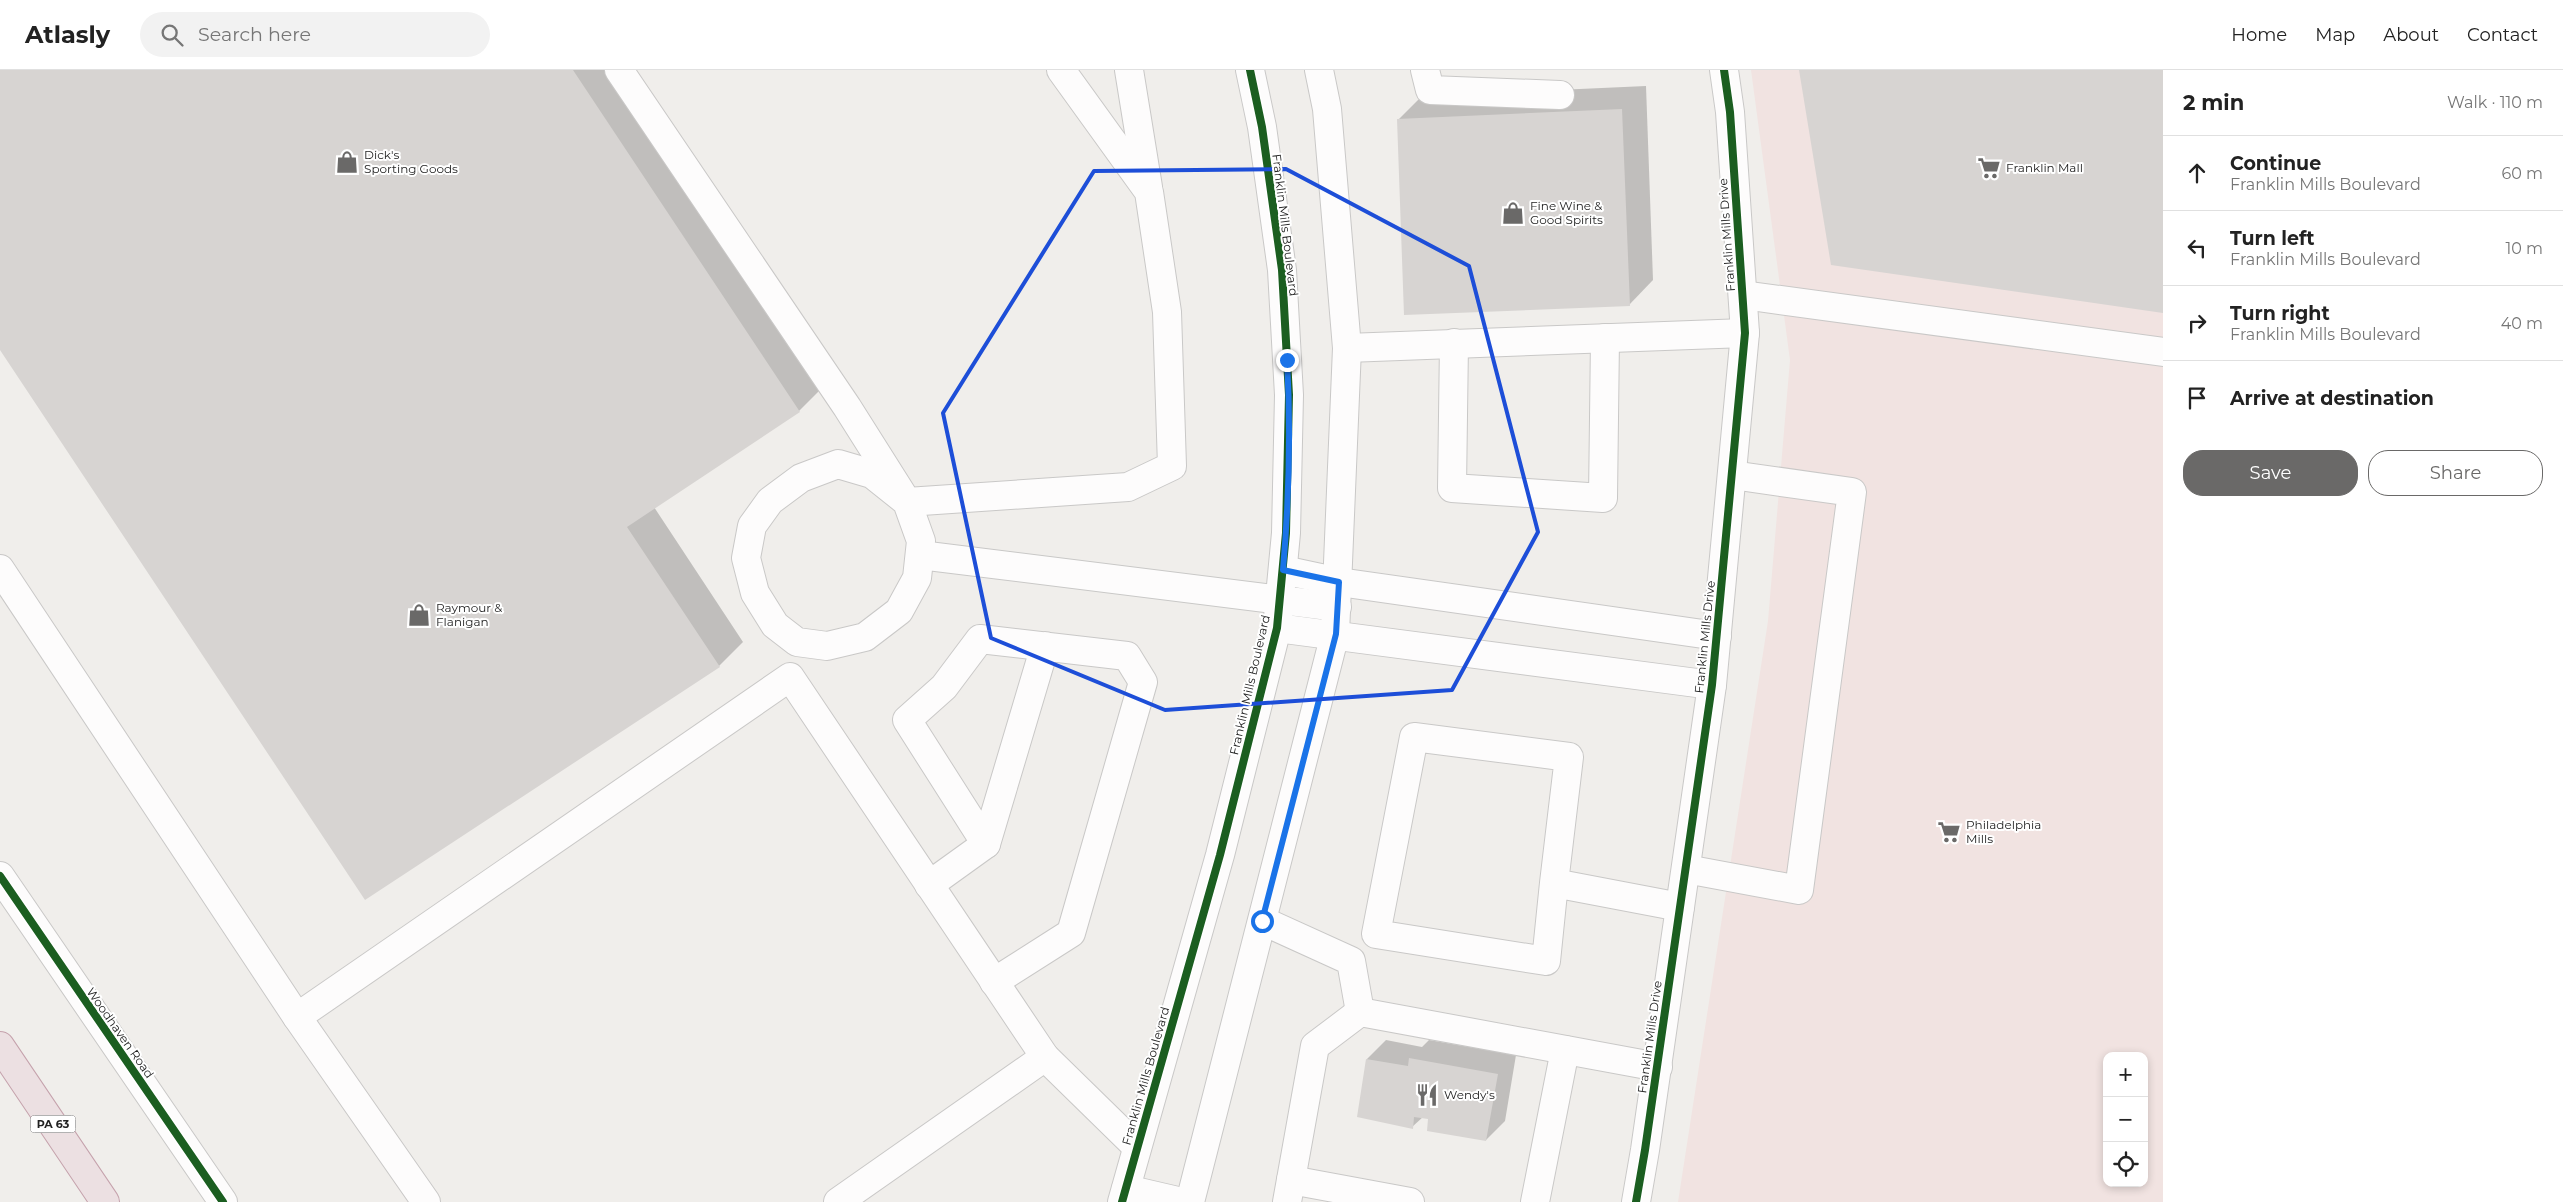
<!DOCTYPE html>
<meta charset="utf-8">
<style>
:root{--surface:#fff;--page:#f2f2f2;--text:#222;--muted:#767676;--line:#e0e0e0;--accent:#6a6968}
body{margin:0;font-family:Montserrat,sans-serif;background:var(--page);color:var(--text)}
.controls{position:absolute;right:15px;bottom:15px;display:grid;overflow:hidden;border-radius:10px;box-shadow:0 2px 8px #0003}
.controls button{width:45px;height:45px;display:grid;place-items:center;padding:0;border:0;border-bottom:1px solid var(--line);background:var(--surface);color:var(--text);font:25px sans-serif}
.stop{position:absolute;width:15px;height:15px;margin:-11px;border:4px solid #1a73e8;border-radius:50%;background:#fff}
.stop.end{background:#1a73e8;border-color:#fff;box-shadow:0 1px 5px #0008}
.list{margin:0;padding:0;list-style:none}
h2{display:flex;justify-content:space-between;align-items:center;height:65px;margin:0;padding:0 20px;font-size:21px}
h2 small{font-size:16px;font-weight:400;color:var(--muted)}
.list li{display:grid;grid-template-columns:32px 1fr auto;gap:15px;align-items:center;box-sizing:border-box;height:75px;padding:0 20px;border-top:1px solid var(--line)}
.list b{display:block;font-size:19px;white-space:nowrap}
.list p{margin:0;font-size:16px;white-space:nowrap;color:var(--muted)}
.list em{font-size:16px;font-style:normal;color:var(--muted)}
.actions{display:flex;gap:10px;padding:15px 20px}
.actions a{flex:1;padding:11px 0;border:1px solid var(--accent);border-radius:20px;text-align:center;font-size:18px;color:var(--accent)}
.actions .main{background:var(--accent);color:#fff}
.icon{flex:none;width:28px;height:28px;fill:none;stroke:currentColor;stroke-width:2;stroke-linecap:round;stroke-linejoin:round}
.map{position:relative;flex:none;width:2163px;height:1132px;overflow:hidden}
header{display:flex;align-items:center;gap:30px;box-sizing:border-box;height:70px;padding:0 25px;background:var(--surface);border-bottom:1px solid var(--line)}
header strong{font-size:24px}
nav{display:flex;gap:28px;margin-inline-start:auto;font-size:18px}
.search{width:350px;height:45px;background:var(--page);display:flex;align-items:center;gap:12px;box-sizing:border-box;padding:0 18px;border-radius:28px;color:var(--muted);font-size:19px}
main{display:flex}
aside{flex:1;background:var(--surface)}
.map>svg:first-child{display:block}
.commercial{fill:#f1e3e1;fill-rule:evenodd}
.shadow{fill:#0003}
.building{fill:#d7d4d2}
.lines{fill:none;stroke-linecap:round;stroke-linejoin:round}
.minor-casing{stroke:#c9c8c7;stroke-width:30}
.highway-casing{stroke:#c5a2ac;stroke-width:30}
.minor{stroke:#fdfcfc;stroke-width:28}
.highway{stroke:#ece0e2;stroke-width:28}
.cycleway-casing{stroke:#fff;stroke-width:11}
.cycleway{stroke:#1b5e20;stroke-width:8}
.route{stroke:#1a73e8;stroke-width:6}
.marked{fill:none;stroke:#1d4ed8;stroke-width:4;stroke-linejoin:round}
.labels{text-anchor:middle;stroke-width:4;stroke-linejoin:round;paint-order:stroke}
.shield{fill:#fff;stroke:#646464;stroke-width:1}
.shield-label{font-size:11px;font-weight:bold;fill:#222}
.poi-label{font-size:12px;fill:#222;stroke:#fff;text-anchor:start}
.street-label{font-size:12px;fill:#222;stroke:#fff}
</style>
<header>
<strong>Atlasly</strong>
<div class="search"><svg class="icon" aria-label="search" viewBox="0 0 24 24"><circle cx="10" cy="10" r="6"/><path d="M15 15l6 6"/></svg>Search here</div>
<nav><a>Home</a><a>Map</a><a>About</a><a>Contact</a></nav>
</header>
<main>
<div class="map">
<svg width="2163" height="1132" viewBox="0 0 2163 1132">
<rect width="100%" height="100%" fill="#f0eeeb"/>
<!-- commercial -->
<path class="commercial" d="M1751 0H2163V1132H1678L1768 551 1790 290ZM2107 986H2144V1113H2107Z"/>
<!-- shadow -->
<g class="shadow">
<polygon points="0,0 613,0 823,317 799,341 654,437 743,572 719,596 0,278"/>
<polygon points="1646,16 1653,210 1629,235 1398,50 1422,26"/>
<polygon points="1386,970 1422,977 1429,970 1516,985 1505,1051 1486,1070 1430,1048 1423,1047 1412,1057 1358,1046 1367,989"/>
</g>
<!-- building -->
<g class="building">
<polygon points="0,0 573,0 800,342 627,457 720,597 365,830 0,280"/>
<polygon points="1799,0 2163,0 2163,243 1831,195"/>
<polygon points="1622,39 1630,236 1404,245 1397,49"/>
<polygon points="1409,988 1498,1004 1486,1071 1427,1061 1428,1049 1414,1047 1413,1059 1357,1047 1366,989 1408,996"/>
</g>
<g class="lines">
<defs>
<g id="minor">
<polyline points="619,0 847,337 907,432 1128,417 1172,396 1167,242 1149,122 1061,0"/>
<polyline points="1129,0 1148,117"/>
<polyline points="1425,0 1430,20 1560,25"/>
<polyline points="1743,225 2163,282"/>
<polyline points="1454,273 1452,418 1603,428 1605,268"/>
<polyline points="1347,278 1745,263"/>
<polygon points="838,394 872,404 907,432 921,471 917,508 899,541 865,567 827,576 797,572 775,555 755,523 746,488 752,456 770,431 801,408"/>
<polyline points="920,485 1337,537"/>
<polyline points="0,499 297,947 426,1132"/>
<polyline points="1283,500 1339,512 1717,566"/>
<polyline points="1277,558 1712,615"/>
<polyline points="1686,799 1799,820 1852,422 1732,405"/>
<polyline points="0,806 223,1132"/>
<polyline points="1554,813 1546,891 1376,864 1414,667 1569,687 1554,813 1680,837"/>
<polyline points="929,815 986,774"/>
<polyline points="1263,851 1351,891 1360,942"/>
<polyline points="994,912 1071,863 1143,612 1127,586 980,569 944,617 907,650 986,774 1045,576"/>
<polyline points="297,947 790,607 1045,987 838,1132"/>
<polyline points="1045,987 1137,1077"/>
<polyline points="1291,1110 1410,1132"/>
<polyline points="1126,1119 1182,1132"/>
<polyline points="1122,1132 1220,785 1277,558 1286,463 1289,325 1282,200 1262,57 1250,0"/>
<polyline points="1190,1132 1335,564 1347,278 1327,39 1319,0"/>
<polyline points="1287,1132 1315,976 1360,942 1658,997"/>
<polyline points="1535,1132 1565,980"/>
<polyline points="1636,1132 1645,1080 1712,615 1745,263 1730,42 1724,0"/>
</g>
<polyline id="highway" points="0,976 105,1132"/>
</defs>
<!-- minor casing -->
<use href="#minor" class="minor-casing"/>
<!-- highway casing -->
<use href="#highway" class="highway-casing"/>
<!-- minor -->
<use href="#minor" class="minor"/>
<!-- highway -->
<use href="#highway" class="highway"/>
<defs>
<g id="cycleway">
<polyline points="0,806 223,1132"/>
<polyline points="1122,1132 1220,785 1277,558 1286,463 1289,325 1282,200 1262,57 1250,0"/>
<polyline points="1636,1132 1645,1080 1712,615 1745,263 1730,42 1724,0"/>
</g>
</defs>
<!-- cycleway casing -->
<use href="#cycleway" class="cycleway-casing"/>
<!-- cycleway -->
<use href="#cycleway" class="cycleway"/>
</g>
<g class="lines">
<!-- route -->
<path class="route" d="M1262 851 1336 564 1339 512 1283 500C1289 430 1291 359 1287 290"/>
</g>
<!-- marked area -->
<path class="marked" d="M1286 99 1469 196 1538 462 1452 620 1165 640 991 568 943 343 1094 101Z"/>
<!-- icons -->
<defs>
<symbol id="shop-bare" viewBox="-9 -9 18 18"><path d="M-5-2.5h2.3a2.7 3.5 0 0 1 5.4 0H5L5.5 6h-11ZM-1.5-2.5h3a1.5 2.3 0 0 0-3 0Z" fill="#6a6968" stroke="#fff" stroke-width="2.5" paint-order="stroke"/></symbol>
<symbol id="supermarket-bare" viewBox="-9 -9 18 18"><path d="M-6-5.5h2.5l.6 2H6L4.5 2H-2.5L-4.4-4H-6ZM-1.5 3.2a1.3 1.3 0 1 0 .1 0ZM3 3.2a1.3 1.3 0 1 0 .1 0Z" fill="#6a6968" stroke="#fff" stroke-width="2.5" paint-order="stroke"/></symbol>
<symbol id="restaurant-bare" viewBox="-9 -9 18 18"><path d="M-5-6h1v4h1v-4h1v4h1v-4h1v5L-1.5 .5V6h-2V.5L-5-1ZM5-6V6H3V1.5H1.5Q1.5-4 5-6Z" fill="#6a6968" stroke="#fff" stroke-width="2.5" paint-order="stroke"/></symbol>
</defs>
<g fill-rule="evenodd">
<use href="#shop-bare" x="331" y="76" width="32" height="32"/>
<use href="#supermarket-bare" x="1973" y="82" width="32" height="32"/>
<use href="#shop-bare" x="1497" y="127" width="32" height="32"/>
<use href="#shop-bare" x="403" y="529" width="32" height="32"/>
<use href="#supermarket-bare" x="1933" y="746" width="32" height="32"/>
<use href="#restaurant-bare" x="1411" y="1009" width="32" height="32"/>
</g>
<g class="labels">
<!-- shield labels -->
<rect class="shield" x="30.5" y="1045.5" width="45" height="17" rx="4"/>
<g class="shield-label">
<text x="53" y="1058">PA 63</text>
</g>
<!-- poi labels -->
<g class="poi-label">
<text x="364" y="89">Dick's<tspan x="364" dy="14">Sporting Goods</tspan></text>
<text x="2006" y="102">Franklin Mall</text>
<text x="1530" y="140">Fine Wine &amp;<tspan x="1530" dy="14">Good Spirits</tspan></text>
<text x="436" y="542">Raymour &amp;<tspan x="436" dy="14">Flanigan</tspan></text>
<text x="1966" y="759">Philadelphia<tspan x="1966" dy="14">Mills</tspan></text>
<text x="1444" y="1029">Wendy's</text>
</g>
<!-- street labels -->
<g class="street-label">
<text transform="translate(1285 155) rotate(83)" y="4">Franklin Mills Boulevard</text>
<text transform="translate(1727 165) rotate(-94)" y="4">Franklin Mills Drive</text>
<text transform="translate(1705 567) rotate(-84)" y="4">Franklin Mills Drive</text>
<text transform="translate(1250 615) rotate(-77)" y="4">Franklin Mills Boulevard</text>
<text transform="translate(120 963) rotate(55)" y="4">Woodhaven Road</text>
<text transform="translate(1650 967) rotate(-82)" y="4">Franklin Mills Drive</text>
<text transform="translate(1146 1006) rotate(-74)" y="4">Franklin Mills Boulevard</text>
</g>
</g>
</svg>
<div class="controls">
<button>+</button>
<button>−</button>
<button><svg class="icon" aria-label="locate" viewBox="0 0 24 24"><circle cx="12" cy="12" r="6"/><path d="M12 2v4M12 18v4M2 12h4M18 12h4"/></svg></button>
</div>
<div class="stop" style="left:1262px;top:851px"></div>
<div class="stop end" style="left:1287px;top:290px"></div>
</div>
<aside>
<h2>2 min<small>Walk · 110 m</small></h2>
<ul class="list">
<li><svg class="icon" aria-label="ahead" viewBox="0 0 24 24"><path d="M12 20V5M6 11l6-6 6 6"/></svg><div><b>Continue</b><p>Franklin Mills Boulevard</p></div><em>60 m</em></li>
<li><svg class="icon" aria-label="left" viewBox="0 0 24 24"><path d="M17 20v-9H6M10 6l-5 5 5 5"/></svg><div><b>Turn left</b><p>Franklin Mills Boulevard</p></div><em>10 m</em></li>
<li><svg class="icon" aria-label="right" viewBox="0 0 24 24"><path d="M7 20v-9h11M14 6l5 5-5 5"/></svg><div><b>Turn right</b><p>Franklin Mills Boulevard</p></div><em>40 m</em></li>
<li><svg class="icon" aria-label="arrive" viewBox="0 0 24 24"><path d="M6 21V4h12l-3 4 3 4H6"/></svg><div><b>Arrive at destination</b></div></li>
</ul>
<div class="actions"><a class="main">Save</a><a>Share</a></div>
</aside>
</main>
